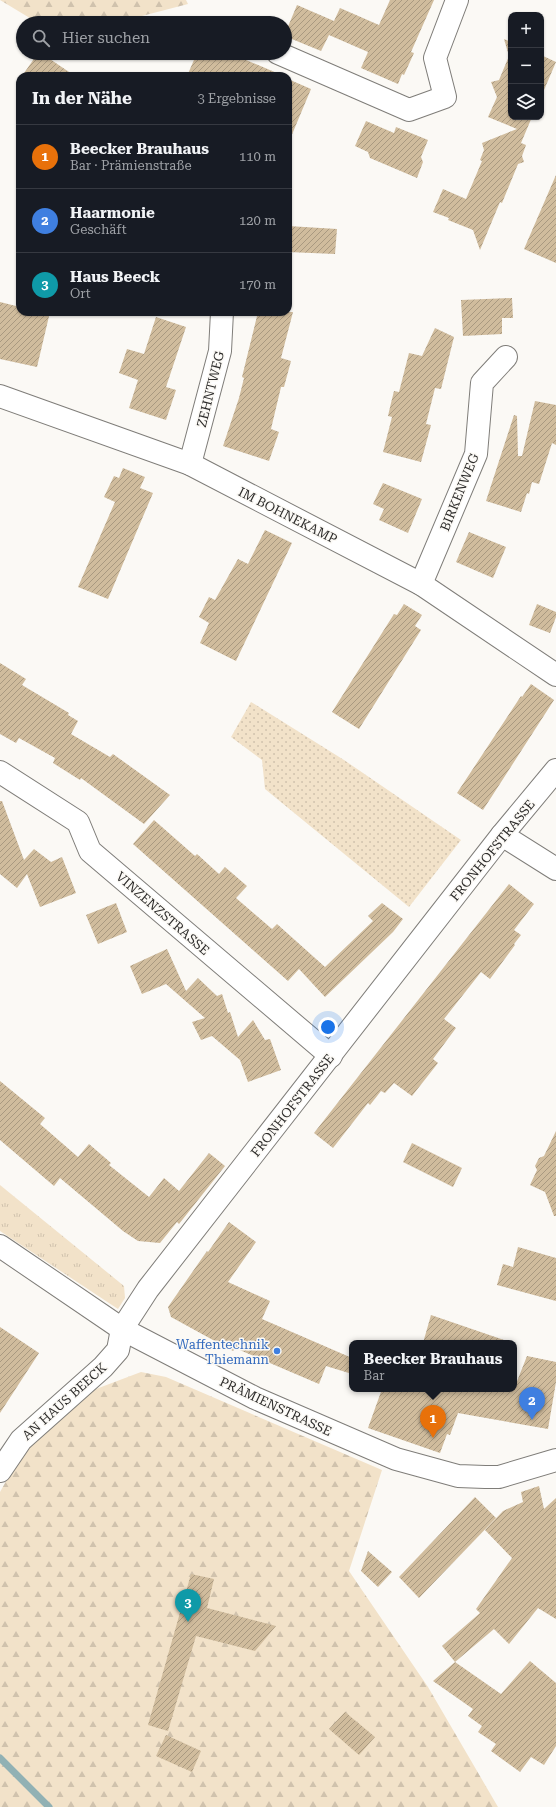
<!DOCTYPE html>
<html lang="de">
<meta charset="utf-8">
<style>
:root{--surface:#171b24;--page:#242831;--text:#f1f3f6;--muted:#9ea1a6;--line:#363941;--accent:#0f766e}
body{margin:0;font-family:"Roboto Serif",serif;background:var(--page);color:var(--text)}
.controls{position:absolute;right:12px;top:12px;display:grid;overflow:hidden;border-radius:8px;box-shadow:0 1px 3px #0004}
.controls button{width:36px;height:36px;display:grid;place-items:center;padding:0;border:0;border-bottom:1px solid var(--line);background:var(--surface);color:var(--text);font:20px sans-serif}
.you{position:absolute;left:328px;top:1027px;width:14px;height:14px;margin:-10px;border:3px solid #fff;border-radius:50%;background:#1a73e8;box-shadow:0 0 0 6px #1a73e833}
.badge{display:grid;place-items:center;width:26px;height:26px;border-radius:50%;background:var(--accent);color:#fff;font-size:13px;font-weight:700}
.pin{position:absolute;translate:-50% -33px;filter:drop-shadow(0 1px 2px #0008)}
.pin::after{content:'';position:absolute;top:21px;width:14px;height:12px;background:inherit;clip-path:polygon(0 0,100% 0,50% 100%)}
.popup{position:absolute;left:349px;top:1340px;width:168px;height:52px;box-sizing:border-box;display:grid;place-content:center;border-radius:8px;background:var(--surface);filter:drop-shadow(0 1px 3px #0005);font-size:13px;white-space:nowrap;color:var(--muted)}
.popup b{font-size:15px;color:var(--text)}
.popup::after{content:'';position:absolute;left:50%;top:100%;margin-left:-8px;border:8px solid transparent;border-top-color:var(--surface)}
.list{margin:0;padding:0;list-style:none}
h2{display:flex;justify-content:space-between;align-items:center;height:52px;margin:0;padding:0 16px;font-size:17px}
h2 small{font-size:13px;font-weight:400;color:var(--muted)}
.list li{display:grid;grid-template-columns:26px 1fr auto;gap:12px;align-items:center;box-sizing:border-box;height:64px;padding:0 16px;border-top:1px solid var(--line)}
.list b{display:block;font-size:15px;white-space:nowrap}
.list p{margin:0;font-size:13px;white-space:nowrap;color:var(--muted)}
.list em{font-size:13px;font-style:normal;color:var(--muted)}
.icon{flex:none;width:22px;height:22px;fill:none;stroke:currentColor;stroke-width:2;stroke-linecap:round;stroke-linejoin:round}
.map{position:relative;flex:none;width:556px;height:1807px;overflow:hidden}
.search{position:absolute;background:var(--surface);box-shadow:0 1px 3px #0004;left:16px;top:16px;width:276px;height:44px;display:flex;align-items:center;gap:10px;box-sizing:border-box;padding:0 14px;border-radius:22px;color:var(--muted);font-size:15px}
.panel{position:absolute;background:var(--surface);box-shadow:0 1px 3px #0004;left:16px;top:72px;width:276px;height:244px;border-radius:12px}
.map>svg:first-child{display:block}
.grass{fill:url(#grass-tufts)}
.forest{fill:url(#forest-firs)}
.park{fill:url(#park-dots)}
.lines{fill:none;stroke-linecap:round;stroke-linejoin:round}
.stream{stroke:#91b1b4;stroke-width:7}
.building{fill:url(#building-hatch)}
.minor-casing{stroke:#7f7d79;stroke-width:24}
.minor{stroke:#fff;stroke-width:22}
.shop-dot{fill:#3f7fe0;stroke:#fbf9f5;stroke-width:1.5}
.labels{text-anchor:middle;stroke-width:3;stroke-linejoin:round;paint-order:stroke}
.street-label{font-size:13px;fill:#2d2c2b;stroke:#fbf9f5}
.shop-label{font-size:13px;fill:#366cbe;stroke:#fbf9f5;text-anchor:end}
</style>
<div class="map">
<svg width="556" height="1807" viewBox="0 0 556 1807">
<defs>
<pattern id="grass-tufts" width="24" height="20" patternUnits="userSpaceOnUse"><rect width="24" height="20" fill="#f2e2c9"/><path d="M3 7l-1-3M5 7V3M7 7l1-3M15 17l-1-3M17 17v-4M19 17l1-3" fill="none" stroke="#d0c2ad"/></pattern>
<pattern id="forest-firs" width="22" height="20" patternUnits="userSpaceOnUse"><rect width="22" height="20" fill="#f2e2c9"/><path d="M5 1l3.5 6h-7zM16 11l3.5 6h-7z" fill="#d0c2ad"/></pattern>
<pattern id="park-dots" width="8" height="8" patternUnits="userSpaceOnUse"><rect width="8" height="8" fill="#f2e2c9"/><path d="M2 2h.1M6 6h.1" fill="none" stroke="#d0c2ad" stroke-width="1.8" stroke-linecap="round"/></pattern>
<pattern id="building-hatch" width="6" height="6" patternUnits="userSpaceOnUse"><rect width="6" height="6" fill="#d0bc9d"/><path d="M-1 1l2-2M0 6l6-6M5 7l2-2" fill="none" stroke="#a99980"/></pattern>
</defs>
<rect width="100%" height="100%" fill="#fbf9f5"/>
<!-- grass -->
<polygon class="grass" points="0,1185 124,1286 125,1298 118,1309 0,1231"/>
<!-- forest -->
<g class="forest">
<polygon points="0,0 186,0 188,4 115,23 50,18 47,23 38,23"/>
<polygon points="141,1372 166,1377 382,1470 349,1571 428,1687 498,1807 0,1807 0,1492 23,1451 61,1414 96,1389"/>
</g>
<!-- park -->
<polygon class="park" points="251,702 344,760 461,840 409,907 265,789 262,760 231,737"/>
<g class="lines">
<!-- stream -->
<polyline class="stream" points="0,1758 49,1807"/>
</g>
<!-- building -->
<g class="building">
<polygon points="390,0 434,0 411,52 414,53 404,75 402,74 398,84 361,68 368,52 329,35 321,51 287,37 287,29 297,5 334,21 340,8 379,25"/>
<polygon points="504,39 511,42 511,117 532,117 521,143 526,145 522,156 524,162 518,164 502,203 500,202 480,250 473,230 448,220 449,218 433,212 443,189 466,199 482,161 480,160 484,150 482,143 517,129 488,117 497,97 491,82 499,80 509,56"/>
<polygon points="38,53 41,53 75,76 22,76"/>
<polygon points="197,53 236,53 240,55 239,57 284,76 187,76"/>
<polygon points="541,55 556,62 541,97"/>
<polygon points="288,79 311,89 288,144"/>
<polygon points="366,121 394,133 396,127 428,140 421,157 423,162 417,178 370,158 368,152 355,146"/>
<polygon points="556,175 556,263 524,249"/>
<polygon points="288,226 337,229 335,254 288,252"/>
<polygon points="512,298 513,318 502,318 502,334 463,336 461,300"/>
<polygon points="0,302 20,307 20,312 50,312 37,367 0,359"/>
<polygon points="258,312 293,312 281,358 291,361 284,387 281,387 271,429 279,432 269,461 223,446 239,398 244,378 242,377"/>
<polygon points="156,317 186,327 166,387 176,390 166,420 129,408 138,380 119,373 127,349 144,354"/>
<polygon points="435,328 454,337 441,389 435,388 426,424 431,425 421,462 383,452 392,417 388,416 391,403 394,391 399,392 409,353 422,356"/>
<polygon points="535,401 556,405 556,445 552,443 539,484 532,482 529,494 527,493 521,512 486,501 514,415 517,416 518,456 522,456"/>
<polygon points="123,468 145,477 140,488 153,493 108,599 78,587 115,502 104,497 114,476 119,478"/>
<polygon points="383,483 422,499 408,533 379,520 384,509 373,504"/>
<polygon points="265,530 292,543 236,661 200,643 209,623 199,617 209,597 215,600 238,559 248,564"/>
<polygon points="469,532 506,547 493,578 456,562"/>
<polygon points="404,604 422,615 415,626 421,630 359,729 332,712 394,614 397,615"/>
<polygon points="537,604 556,612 556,617 550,633 529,625"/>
<polygon points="0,663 26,679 22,685 69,713 68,715 78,721 71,734 110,757 113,754 170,795 144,824 81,778 80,780 53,763 55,758 19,738 16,743 0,734"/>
<polygon points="531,684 554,700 483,810 457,793 521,696 522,697"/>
<polygon points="0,801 2,801 24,860 34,849 51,862 62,857 76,893 40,907 27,874 17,888 0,874"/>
<polygon points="154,820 195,856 197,854 219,874 225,867 247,886 236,898 272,929 277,924 325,967 373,921 368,916 382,903 403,919 393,932 325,997 299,969 288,981 133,844"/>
<polygon points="509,884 534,904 514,930 521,935 514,944 515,945 490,979 481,972 444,1019 456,1028 433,1059 438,1063 412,1096 394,1083 385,1093 381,1091 370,1105 368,1103 333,1148 314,1133"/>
<polygon points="116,903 127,932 98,944 86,915"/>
<polygon points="167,949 186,991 198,978 217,996 222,994 228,1013 230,1012 238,1037 253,1020 265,1040 270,1039 281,1070 248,1082 240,1060 212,1036 201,1040 192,1022 205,1018 166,984 142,994 130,966"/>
<polygon points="0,1081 45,1118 40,1124 78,1157 89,1144 111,1163 109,1165 149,1197 164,1178 179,1191 209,1153 225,1166 179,1224 177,1222 160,1243 138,1241 123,1231 60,1178 54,1186 0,1140"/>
<polygon points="556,1131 556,1216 554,1216 545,1192 530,1185 537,1170 535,1166 539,1158 544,1156"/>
<polygon points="412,1143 462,1168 453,1187 403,1162"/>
<polygon points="229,1222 256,1242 228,1282 270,1301 262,1319 352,1358 352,1374 326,1366 319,1384 235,1348 233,1351 171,1317 168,1307 207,1251 208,1252"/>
<polygon points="518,1247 556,1258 556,1301 497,1285 503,1264 513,1267"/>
<polygon points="431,1315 504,1340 504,1343 423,1343"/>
<polygon points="0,1327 39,1353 0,1413"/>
<polygon points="527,1356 556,1362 556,1382 548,1429 458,1413 450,1435 447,1434 440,1453 368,1428 382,1389 514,1389"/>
<polygon points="539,1486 544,1509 556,1498 556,1619 538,1608 509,1644 494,1629 455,1662 442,1646 480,1613 476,1609 512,1558 485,1530 503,1511 523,1502 521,1492"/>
<polygon points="475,1497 496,1518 419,1598 399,1577"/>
<polygon points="368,1551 392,1572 378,1587 361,1571"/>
<polygon points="191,1574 214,1579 207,1608 276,1626 255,1651 196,1636 168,1731 148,1725"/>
<polygon points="530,1661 556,1683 556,1746 544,1765 531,1757 520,1772 491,1751 496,1744 478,1732 482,1726 468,1716 473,1709 433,1681 455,1662 501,1694"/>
<polygon points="345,1712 375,1737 359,1755 329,1729"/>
<polygon points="166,1735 201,1751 192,1772 156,1756"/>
</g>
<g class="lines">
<defs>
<g id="minor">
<polyline points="278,53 409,110 445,97 435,58 457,0"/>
<polyline points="0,396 190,464 421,584 556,675"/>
<polyline points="190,464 220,351 222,312"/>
<polyline points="421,584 476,454 482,383 506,357"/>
<polyline points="0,772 78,822 90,851 331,1056"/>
<polyline points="502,835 556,869"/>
<polyline points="0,1246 122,1329 255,1398 396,1459 458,1476 485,1477 499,1477 556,1460"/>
<polyline points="0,1471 21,1440 103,1367 118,1350 122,1329 148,1289 502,835 556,770"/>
</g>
</defs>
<!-- minor casing -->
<use href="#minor" class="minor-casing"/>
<!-- minor -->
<use href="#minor" class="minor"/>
</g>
<!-- markers -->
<circle class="shop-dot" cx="277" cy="1351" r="4"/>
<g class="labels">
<!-- street labels -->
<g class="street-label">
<text transform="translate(210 389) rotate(-76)" y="5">ZEHNTWEG</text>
<text transform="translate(459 492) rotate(-68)" y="5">BIRKENWEG</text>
<text transform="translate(288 515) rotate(27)" y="5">IM BOHNEKAMP</text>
<text transform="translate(492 850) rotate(-51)" y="5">FRONHOFSTRASSE</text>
<text transform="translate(163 913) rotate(41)" y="5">VINZENZSTRASSE</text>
<text transform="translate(292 1105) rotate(-52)" y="5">FRONHOFSTRASSE</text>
<text transform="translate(64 1401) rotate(-42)" y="5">AN HAUS BEECK</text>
<text transform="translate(276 1406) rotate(25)" y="5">PRÄMIENSTRASSE</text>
</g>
<!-- shop labels -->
<g class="shop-label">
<text x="269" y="1349">Waffentechnik<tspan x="269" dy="15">Thiemann</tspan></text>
</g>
</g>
</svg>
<div class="controls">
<button>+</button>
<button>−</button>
<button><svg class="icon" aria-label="layers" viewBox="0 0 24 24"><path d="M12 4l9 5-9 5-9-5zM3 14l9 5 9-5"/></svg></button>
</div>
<div class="you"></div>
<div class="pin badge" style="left:433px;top:1438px;background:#e8710a">1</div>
<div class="popup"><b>Beecker Brauhaus</b>Bar</div>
<div class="pin badge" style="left:532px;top:1420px;background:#3f7fe0">2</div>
<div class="pin badge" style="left:188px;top:1622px;background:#0f9aa8">3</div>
<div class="search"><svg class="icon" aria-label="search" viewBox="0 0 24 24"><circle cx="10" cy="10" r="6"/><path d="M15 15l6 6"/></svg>Hier suchen</div>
<section class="panel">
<h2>In der Nähe<small>3 Ergebnisse</small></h2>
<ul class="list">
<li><span class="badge" style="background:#e8710a">1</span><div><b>Beecker Brauhaus</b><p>Bar · Prämienstraße</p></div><em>110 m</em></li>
<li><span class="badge" style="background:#3f7fe0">2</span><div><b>Haarmonie</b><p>Geschäft</p></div><em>120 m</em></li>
<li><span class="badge" style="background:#0f9aa8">3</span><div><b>Haus Beeck</b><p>Ort</p></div><em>170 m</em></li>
</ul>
</section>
</div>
